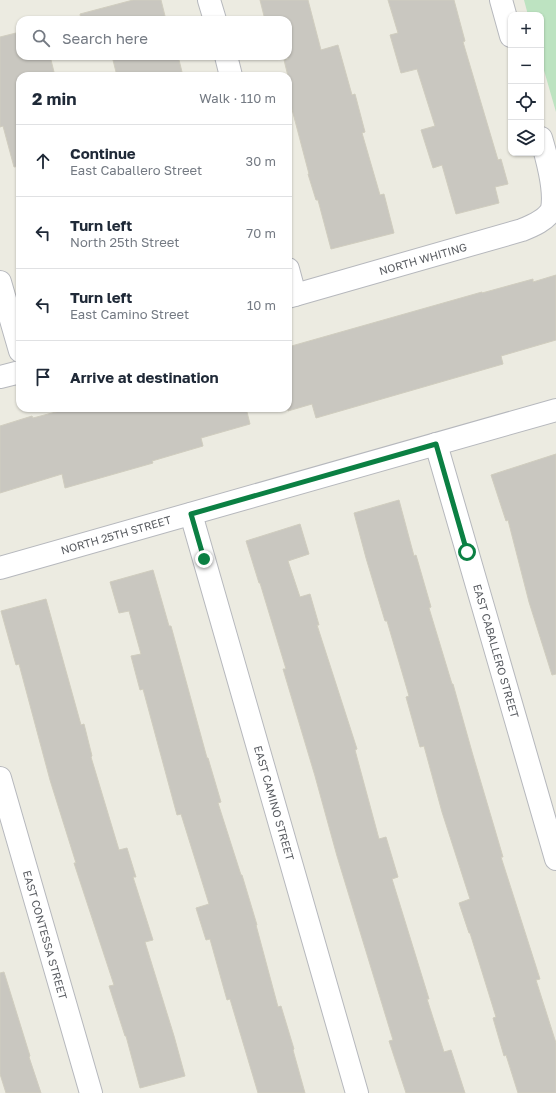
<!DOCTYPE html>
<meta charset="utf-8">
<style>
:root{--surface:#fff;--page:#f2f2f3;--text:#1f2937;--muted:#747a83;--line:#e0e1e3}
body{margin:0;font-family:"Golos Text",sans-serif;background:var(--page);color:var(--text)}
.controls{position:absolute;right:12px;top:12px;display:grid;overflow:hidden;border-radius:8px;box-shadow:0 1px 3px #0004}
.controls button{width:36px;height:36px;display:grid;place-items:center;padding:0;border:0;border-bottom:1px solid var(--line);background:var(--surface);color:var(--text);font:20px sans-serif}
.stop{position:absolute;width:12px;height:12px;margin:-9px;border:3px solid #0b8043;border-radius:50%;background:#fff}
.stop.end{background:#0b8043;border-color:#fff;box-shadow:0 1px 4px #0008}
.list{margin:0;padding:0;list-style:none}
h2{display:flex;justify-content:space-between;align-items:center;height:52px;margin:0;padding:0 16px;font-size:17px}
h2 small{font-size:13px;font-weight:400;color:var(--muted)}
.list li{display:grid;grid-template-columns:26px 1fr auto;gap:12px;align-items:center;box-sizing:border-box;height:72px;padding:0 16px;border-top:1px solid var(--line)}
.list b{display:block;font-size:15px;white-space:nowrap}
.list p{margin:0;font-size:13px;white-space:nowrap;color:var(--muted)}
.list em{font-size:13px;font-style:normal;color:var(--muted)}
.icon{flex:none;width:22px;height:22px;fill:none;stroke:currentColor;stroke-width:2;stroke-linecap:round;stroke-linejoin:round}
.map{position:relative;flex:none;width:556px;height:1093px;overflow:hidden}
.search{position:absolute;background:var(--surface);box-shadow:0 1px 3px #0004;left:16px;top:16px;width:276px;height:44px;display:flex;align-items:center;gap:10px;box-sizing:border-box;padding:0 14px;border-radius:12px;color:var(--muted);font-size:15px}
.panel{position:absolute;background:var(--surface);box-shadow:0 1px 3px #0004;left:16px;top:72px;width:276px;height:340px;border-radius:12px}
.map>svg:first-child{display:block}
.green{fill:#bde3c1}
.building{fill:#c9c7c0;stroke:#d0cdbf}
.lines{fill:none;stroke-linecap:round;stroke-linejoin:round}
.minor-casing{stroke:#b6b8bd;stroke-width:24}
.minor{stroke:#fff;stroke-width:22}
.route{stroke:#0b8043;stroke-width:5}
.labels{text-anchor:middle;stroke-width:3.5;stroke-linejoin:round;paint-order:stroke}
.street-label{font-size:11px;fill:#595c61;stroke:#fff}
</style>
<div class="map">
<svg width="556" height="1093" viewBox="0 0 556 1093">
<rect width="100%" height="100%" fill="#ecebe1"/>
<!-- green -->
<polygon class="green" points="524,0 556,0 556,112 541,60 541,15 528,15"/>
<!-- building -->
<g class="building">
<polygon points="133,0 161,0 166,20 81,20 80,14"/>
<polygon points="260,0 308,0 321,50 338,45 352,95 355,94 365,132 362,133 380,195 384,194 394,233 331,249 318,200 316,200 308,174 309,174 288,94 288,76 284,60 288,59 288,20 265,20"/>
<polygon points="388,0 454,0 465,41 463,42 498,160 501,159 508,184 495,187 499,203 456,214 442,165 433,168 421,130 435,126 417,69 401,73 390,35 398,33"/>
<polygon points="20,32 20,56 50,56 55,76 20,76 20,166 14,167 3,126 0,127 0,37"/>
<polygon points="112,56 178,56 183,76 117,76"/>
<polygon points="556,275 556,340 501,356 503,364 316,418 312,404 288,411 288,347 482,292 482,293 533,279 533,282"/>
<polygon points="71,408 246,408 250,424 201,438 203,446 152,461 153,463 65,488 62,474 0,493 0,426 32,416 33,418"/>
<polygon points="556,454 556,674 552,675 529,602 508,520 506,521 491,475"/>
<polygon points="399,500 414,556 416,555 431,607 429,608 452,684 453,684 472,752 503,857 501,857 540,979 536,980 556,1043 556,1093 518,1093 506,1055 504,1056 493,1018 496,1017 470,933 469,933 459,903 470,899 442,812 424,746 420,747 406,697 409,696 387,621 385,621 366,558 354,513"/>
<polygon points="300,524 309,554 288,561 300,597 310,594 319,625 317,625 357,749 355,750 379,839 386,837 398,877 392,879 429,999 427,999 444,1052 451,1050 465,1093 406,1093 389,1041 393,1040 337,856 315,776 283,669 286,669 260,583 259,583 246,541"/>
<polygon points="153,570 169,626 171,626 207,758 208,758 221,802 218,803 241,875 242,875 257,925 256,925 278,1007 281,1006 294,1049 293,1050 305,1093 258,1093 230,999 227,1000 210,939 206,940 196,908 209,904 181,814 177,815 143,689 140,690 131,656 141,654 129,611 119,613 110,582"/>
<polygon points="46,599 81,725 84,724 92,756 91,757 119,850 127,848 136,877 133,877 153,940 145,942 174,1036 185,1076 140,1088 126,1036 125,1036 109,986 114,985 74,863 76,863 50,780 19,664 16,665 1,611"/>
<polygon points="4,972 30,1056 29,1057 41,1093 6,1093 0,1074 0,973"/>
</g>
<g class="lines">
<defs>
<g id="minor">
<polyline points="209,0 215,20"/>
<polyline points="501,0 511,36"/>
<polyline points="226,56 231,76"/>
<polyline points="288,269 295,295"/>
<polyline points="0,282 20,351"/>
<path d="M288 297 522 230C532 226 547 220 552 209 556 189 547 158 541 138"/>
<polyline points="0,377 20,372"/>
<polyline points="436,444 556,859"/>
<polyline points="191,514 357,1093"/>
<polyline points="0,568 556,410"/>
<polyline points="0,778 91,1093"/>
</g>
</defs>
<!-- minor casing -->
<use href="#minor" class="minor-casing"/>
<!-- minor -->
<use href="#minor" class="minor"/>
</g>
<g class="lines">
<!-- route -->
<polyline class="route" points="204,559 191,514 436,444 467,552"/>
</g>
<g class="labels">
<!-- street labels -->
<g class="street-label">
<text transform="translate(423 259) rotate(-16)" y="4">NORTH WHITING</text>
<text transform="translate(116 535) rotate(-16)" y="4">NORTH 25TH STREET</text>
<text transform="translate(496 651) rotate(74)" y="4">EAST CABALLERO STREET</text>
<text transform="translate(274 803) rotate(74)" y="4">EAST CAMINO STREET</text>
<text transform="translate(45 935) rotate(74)" y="4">EAST CONTESSA STREET</text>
</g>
</g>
</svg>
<div class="controls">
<button>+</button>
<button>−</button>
<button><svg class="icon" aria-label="locate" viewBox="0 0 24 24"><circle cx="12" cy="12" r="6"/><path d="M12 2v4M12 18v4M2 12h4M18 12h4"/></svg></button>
<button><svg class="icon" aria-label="layers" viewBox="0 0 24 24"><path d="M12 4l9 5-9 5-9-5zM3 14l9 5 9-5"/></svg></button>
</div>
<div class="stop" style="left:467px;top:552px"></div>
<div class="stop end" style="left:204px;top:559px"></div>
<div class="search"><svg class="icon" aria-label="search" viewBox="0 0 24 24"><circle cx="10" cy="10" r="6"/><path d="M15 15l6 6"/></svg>Search here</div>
<section class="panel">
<h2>2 min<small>Walk · 110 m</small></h2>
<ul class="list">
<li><svg class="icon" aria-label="ahead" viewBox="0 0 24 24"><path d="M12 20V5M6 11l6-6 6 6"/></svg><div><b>Continue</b><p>East Caballero Street</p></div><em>30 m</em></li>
<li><svg class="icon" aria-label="left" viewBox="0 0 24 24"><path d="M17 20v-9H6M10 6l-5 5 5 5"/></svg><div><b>Turn left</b><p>North 25th Street</p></div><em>70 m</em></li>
<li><svg class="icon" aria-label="left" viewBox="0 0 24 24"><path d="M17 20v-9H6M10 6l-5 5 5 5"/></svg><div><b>Turn left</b><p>East Camino Street</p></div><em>10 m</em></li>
<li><svg class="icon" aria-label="arrive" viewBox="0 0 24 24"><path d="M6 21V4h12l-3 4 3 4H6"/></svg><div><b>Arrive at destination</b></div></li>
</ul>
</section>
</div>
